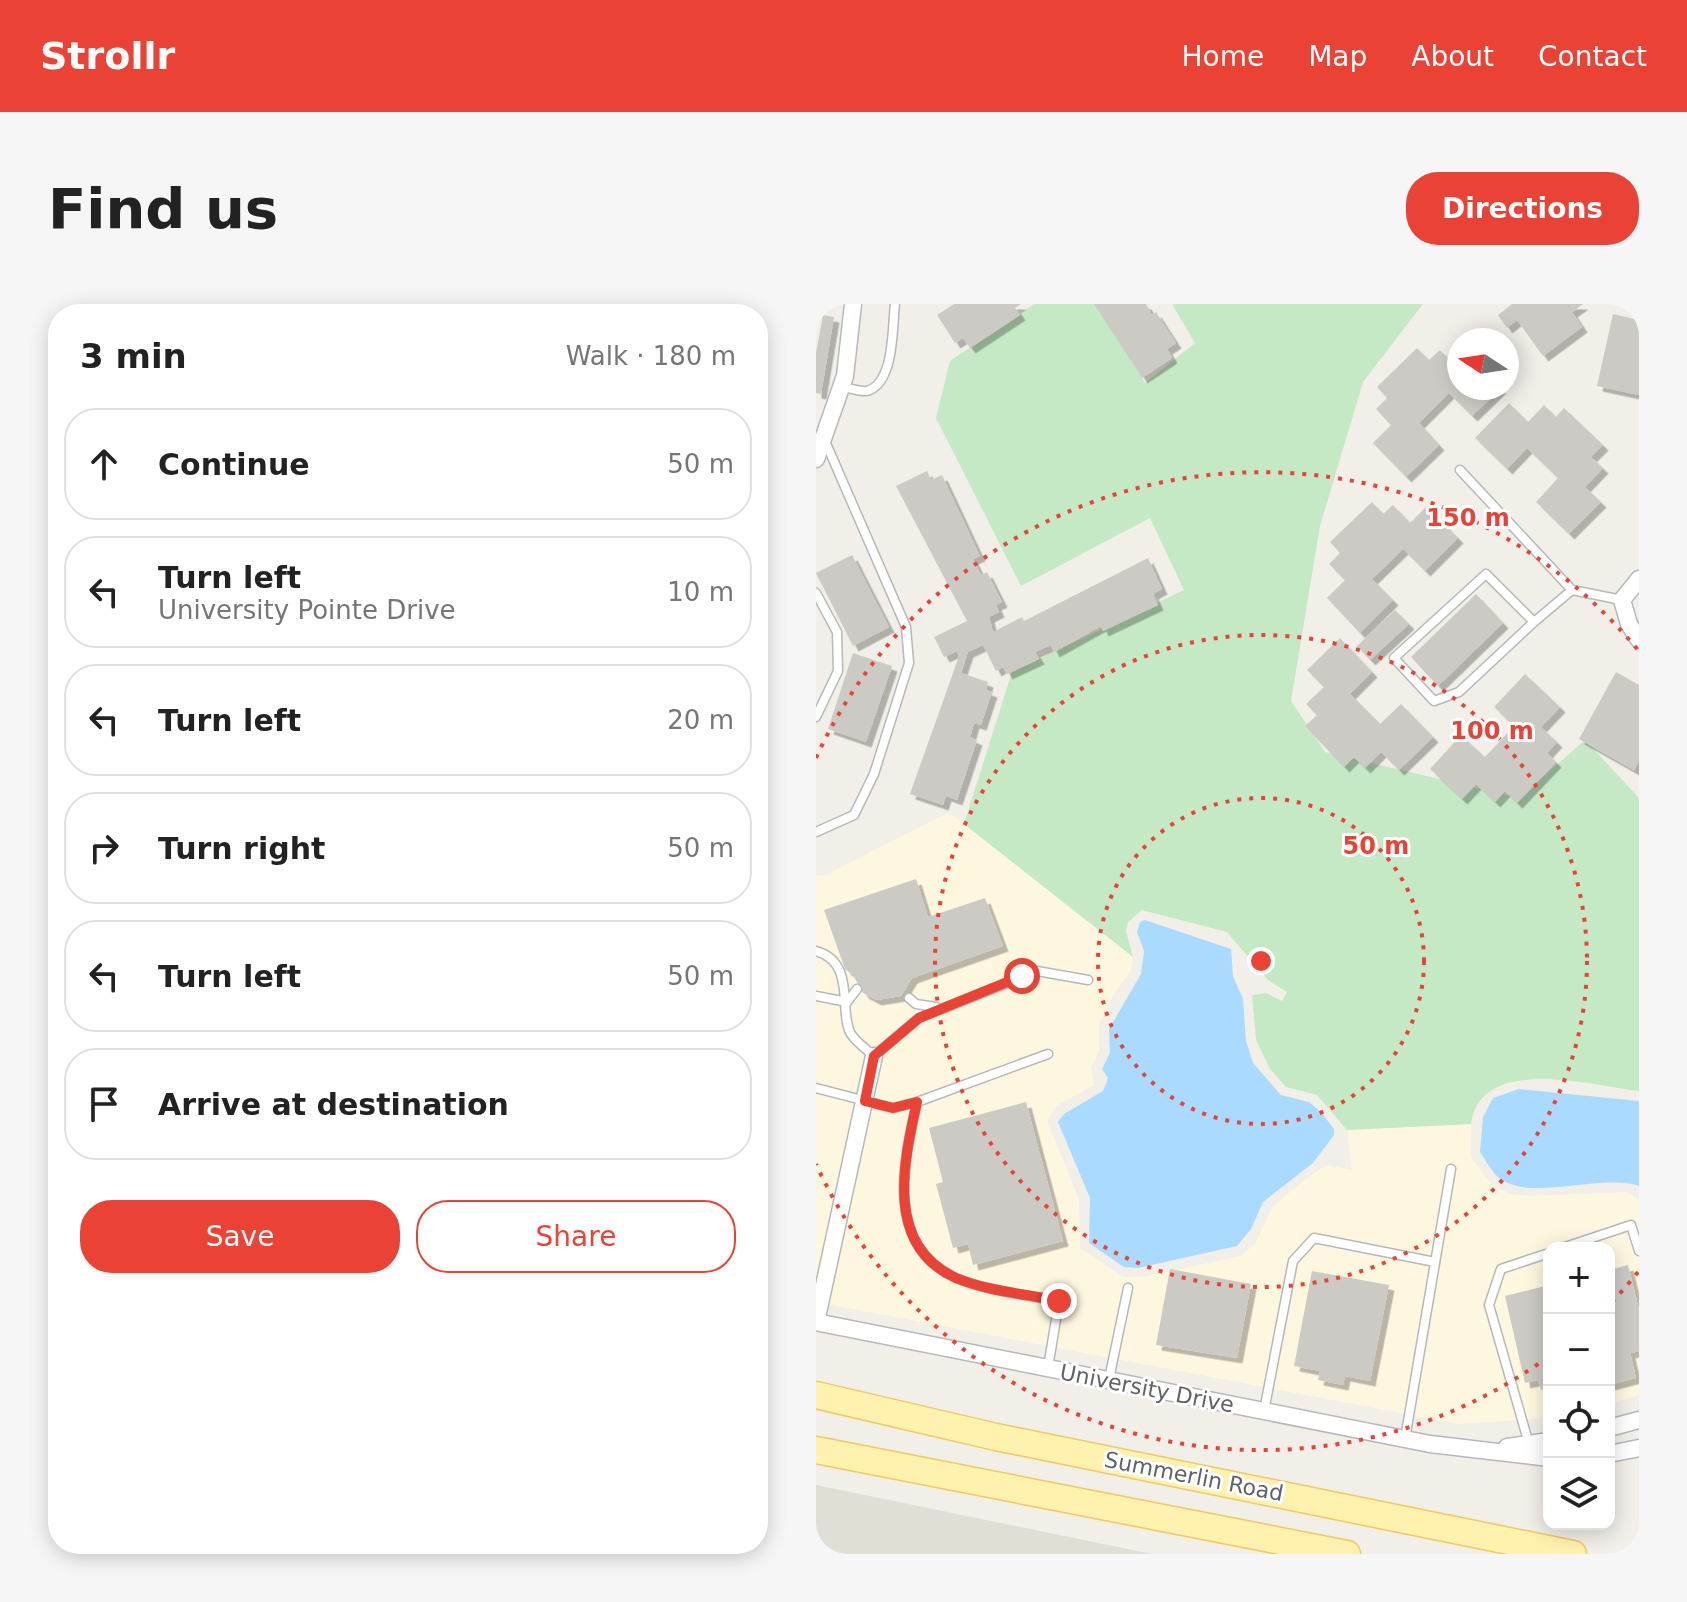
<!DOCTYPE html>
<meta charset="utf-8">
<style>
:root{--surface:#fff;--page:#f6f6f6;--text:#222;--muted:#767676;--line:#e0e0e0;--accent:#ea4335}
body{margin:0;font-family:"DejaVu Sans",sans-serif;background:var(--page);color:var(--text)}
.controls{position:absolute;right:24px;bottom:24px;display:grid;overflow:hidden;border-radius:16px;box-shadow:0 4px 20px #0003}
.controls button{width:72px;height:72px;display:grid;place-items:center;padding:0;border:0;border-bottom:2px solid var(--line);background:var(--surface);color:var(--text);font:40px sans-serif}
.compass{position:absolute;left:631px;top:24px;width:72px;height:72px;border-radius:50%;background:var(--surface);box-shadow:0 4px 20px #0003;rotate:282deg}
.stop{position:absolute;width:24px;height:24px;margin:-18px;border:6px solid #ea4335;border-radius:50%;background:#fff}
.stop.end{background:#ea4335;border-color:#fff;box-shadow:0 2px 8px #0008}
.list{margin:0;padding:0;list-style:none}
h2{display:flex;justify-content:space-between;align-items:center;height:104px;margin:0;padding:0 32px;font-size:34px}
h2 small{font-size:26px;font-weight:400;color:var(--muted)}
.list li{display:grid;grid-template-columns:52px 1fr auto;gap:24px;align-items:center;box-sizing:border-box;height:112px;margin:0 16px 16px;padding:0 16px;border:2px solid var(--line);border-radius:32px}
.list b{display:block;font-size:30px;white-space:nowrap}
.list p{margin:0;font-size:26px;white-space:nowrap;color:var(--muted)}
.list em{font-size:26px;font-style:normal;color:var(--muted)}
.actions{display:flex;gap:16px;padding:24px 32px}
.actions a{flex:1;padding:18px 0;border:2px solid var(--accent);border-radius:32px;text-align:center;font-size:28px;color:var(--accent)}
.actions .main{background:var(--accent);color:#fff}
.icon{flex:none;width:44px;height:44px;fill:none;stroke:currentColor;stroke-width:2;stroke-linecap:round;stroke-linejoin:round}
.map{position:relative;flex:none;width:823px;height:1250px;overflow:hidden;border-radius:32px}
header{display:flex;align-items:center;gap:48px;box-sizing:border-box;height:112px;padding:0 40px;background:var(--accent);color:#fff}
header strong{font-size:38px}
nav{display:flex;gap:44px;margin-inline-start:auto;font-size:28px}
.intro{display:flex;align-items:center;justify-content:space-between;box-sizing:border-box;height:192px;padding:0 48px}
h1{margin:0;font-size:56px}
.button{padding:20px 36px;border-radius:32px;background:var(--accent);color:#fff;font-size:28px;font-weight:700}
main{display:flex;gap:48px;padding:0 48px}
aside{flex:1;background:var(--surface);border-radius:32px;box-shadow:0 4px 20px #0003}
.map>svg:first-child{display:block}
.commercial{fill:#fef7e0}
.education{fill:#e1ded6}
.green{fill:#c5e8c5}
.water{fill:#aadaff}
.building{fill:#cccac5;filter:url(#shadow)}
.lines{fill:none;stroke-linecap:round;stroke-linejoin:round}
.service-casing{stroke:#b5b8bc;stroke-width:11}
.minor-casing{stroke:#b5b8bc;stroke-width:19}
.primary-casing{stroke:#f2c960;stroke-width:29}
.service{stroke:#fff;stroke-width:8}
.minor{stroke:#fff;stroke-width:16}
.primary{stroke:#fff2af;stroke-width:26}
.route{stroke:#ea4335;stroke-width:10}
.ring{fill:none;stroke:#ea4335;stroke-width:4;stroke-dasharray:4 8}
.labels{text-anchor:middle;stroke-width:6;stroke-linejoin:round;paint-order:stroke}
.street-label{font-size:22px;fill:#5f6368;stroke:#fff}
.centre{fill:#ea4335;stroke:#fff;stroke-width:4}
.ring-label{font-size:24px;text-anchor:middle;font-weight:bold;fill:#ea4335;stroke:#fff;stroke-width:6;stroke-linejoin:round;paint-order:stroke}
</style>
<header>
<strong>Strollr</strong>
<nav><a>Home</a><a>Map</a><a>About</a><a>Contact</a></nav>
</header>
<div class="intro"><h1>Find us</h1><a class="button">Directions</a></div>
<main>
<aside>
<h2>3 min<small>Walk · 180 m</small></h2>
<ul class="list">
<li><svg class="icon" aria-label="ahead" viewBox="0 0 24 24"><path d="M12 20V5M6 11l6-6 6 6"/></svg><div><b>Continue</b></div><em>50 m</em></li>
<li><svg class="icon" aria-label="left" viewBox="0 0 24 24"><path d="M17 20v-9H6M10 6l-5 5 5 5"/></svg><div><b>Turn left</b><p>University Pointe Drive</p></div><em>10 m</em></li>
<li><svg class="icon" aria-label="left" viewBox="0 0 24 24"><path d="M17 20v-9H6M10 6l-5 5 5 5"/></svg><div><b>Turn left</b></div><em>20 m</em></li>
<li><svg class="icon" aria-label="right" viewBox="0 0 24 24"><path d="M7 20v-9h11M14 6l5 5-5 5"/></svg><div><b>Turn right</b></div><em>50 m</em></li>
<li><svg class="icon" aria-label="left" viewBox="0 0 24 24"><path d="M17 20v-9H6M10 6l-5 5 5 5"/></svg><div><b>Turn left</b></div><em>50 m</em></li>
<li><svg class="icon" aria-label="arrive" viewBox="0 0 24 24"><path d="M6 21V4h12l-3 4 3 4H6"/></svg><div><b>Arrive at destination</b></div></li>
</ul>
<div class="actions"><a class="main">Save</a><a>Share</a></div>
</aside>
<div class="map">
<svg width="823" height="1250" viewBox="0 0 823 1250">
<defs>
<filter id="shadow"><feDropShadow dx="5.5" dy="5.5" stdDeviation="0" flood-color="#0004"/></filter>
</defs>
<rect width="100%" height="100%" fill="#f1efe8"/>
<!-- commercial -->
<polygon class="commercial" points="133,508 317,653 315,666 296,693 283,721 283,747 275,764 278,781 240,802 231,817 263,896 264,944 307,973 326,973 425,952 439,940 456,904 481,882 510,861 536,866 531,826 655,820 655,853 675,880 693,890 715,892 811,888 823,896 823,1091 793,1100 793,944 733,944 733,1114 643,1120 0,998 0,571 10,571"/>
<!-- education -->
<polygon class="education" points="0,1181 336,1250 0,1250"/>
<!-- green -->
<path class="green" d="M218 0H279L329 79 379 39 356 0H607L547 78 504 222 475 397 509 448 703 494 769 436 823 494V787C774 781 665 750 655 820L531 826 501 791 470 783 454 765 440 736 436 691 450 689 466 697 471 688 452 676 411 628 326 606 312 618 310 627 317 653 148 520 196 368 368 286 334 214 205 282 120 114 134 57Z"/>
<!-- water -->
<g class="water">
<polygon points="329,616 415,645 417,672 427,695 430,737 437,759 465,791 493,798 505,808 518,825 518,831 497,859 447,898 435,925 421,942 322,964 308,963 273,939 274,894 242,818 248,810 287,787 292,774 286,765 294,749 293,725 325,670 328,647 321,628 324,618"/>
<path d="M703 785 823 797V882C785 869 712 899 682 873 675 867 669 855 664 848L667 813 677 794Z"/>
</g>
<!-- building -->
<g class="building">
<polygon points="138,0 205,0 199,4 204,11 154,44 147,34 139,39 121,11"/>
<polygon points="278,0 330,0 336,11 340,8 360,39 351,45 356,54 326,74"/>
<polygon points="696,0 767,0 756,8 766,23 727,52 701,16 691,24 682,11"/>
<polygon points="797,10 823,16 823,91 781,82"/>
<polygon points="7,11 18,13 5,90 0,89 0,49"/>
<polygon points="601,44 613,56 624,46 641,63 643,61 643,84 685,84 656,112 633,89 603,119 623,141 590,173 557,139 575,121 560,105 571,94 561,83"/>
<polygon points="693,99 712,118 728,101 740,113 748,104 787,141 775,153 787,164 769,183 785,198 753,230 720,198 742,174 711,144 691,165 659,134"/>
<polygon points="111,167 115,176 126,171 164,252 157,255 165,271 171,268 186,298 180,301 183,308 173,313 177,328 206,313 208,317 332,254 346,285 337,290 342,301 287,327 285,322 238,348 235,341 219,348 223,355 191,370 187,363 180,367 167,341 152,348 145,369 172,378 170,386 176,388 165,421 158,419 154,433 161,436 141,496 130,492 127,501 94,490 143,352 141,347 128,353 118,333 151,317 80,182"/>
<polygon points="556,198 567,210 577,201 594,219 611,202 642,234 609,267 587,245 556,275 577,296 544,329 511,294 529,276 513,260 524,249 514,238"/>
<polygon points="36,251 73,323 37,342 0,269"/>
<polygon points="660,290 687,319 622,382 595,353"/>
<polygon points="579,306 593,320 554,356 541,342"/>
<polygon points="524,334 556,368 534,390 564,420 585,400 617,433 583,466 565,448 549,464 538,453 528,463 489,422 501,411 490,400 508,383 491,366"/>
<polygon points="37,349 76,362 50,438 12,425"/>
<polygon points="800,368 823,381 823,457 818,466 763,435"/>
<polygon points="709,370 744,403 725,423 741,438 731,449 740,458 701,499 689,487 679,498 660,480 646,495 614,465 645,431 669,453 698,422 678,403"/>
<polygon points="100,575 112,613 169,594 187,642 96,674 85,692 60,696 47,689 37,671 29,665 8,606"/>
<polygon points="210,798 247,937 157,961 152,940 137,944 120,880 127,878 113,824"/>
<polygon points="812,961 823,1006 823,1047 814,1049 820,1074 793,1081 793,966"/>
<polygon points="354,965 435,980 421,1054 340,1041"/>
<polygon points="496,967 573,981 554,1077 529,1072 527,1081 502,1076 504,1067 478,1062"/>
<polygon points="733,981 733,1084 725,1086 722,1076 709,1079 689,992"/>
</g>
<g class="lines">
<defs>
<g id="service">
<path d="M26 83C33 84 44 88 51 87 79 79 76 23 79 0"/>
<polyline points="644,166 756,286 806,296"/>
<polyline points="0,289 21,328 22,367 0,413"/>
<polyline points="718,318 643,388 618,397 578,354 670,270 718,318 756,286"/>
<polyline points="0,528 38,511 58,470 93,359 90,323 9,137"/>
<path d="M0 647C41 658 22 709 35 730 40 738 50 745 58 752L103 714 221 667 272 676"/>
<polyline points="0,692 31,698"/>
<polyline points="93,694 100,700 120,703"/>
<polyline points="31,698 41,685"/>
<polyline points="0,784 77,804 101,798"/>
<polyline points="746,944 815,921 823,947"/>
<path d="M232 1064 243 997C210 991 171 987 140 974 69 942 87 860 101 798L232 750"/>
<polyline points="293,1075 312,984"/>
<polyline points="448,1107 477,957 498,934 619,958"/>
<polyline points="589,1135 635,865"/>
<polyline points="713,1140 673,1001 685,965 733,949"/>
</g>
<g id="minor">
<polyline points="0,155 29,72 37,0"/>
<polyline points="823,275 806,296 813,320 823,336"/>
<polyline points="0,1018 614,1140 733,1154"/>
<polyline points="0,1018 58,752"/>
<polyline points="793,1124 823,1116"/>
<polyline points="691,1143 733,1137"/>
<polyline points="793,1150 823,1144"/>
</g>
<g id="primary">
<polyline points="0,1091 180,1133 757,1250"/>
<polyline points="0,1146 531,1250"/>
</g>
</defs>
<!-- service casing -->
<use href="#service" class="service-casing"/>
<!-- minor casing -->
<use href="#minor" class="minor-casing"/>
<!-- primary casing -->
<use href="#primary" class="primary-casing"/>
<!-- service -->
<use href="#service" class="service"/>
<!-- minor -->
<use href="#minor" class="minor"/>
<!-- primary -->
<use href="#primary" class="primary"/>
</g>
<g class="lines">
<!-- route -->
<path class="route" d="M206 672 103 714 58 752 49 797 77 804 101 798C87 860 69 942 140 974 171 987 210 990 243 997"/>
</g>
<!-- distance rings -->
<g class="ring">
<circle cx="445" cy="657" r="163"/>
<circle cx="445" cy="657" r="326"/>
<path d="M822 968A489 489 0 0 1 794 1000M732 1053A489 489 0 0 1 0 860M0 454A489 489 0 0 1 822 346"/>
</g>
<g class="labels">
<!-- street labels -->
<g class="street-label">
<text transform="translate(331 1084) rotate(11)" y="8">University Drive</text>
<text transform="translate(378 1172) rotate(11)" y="8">Summerlin Road</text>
</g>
</g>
<circle cx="445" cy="657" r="12" class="centre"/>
<g class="ring-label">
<text x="652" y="222">150 m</text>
<text x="676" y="435">100 m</text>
<text x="560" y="550">50 m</text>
</g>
</svg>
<div class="controls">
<button>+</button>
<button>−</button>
<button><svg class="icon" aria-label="locate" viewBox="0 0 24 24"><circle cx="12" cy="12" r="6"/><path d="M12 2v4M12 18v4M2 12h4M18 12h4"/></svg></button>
<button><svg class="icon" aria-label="layers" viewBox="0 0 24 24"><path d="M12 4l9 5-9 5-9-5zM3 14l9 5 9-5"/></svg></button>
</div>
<svg class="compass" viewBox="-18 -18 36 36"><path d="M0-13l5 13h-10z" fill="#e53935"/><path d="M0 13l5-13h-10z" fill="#767676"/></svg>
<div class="stop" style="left:206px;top:672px"></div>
<div class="stop end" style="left:243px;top:997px"></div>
</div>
</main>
